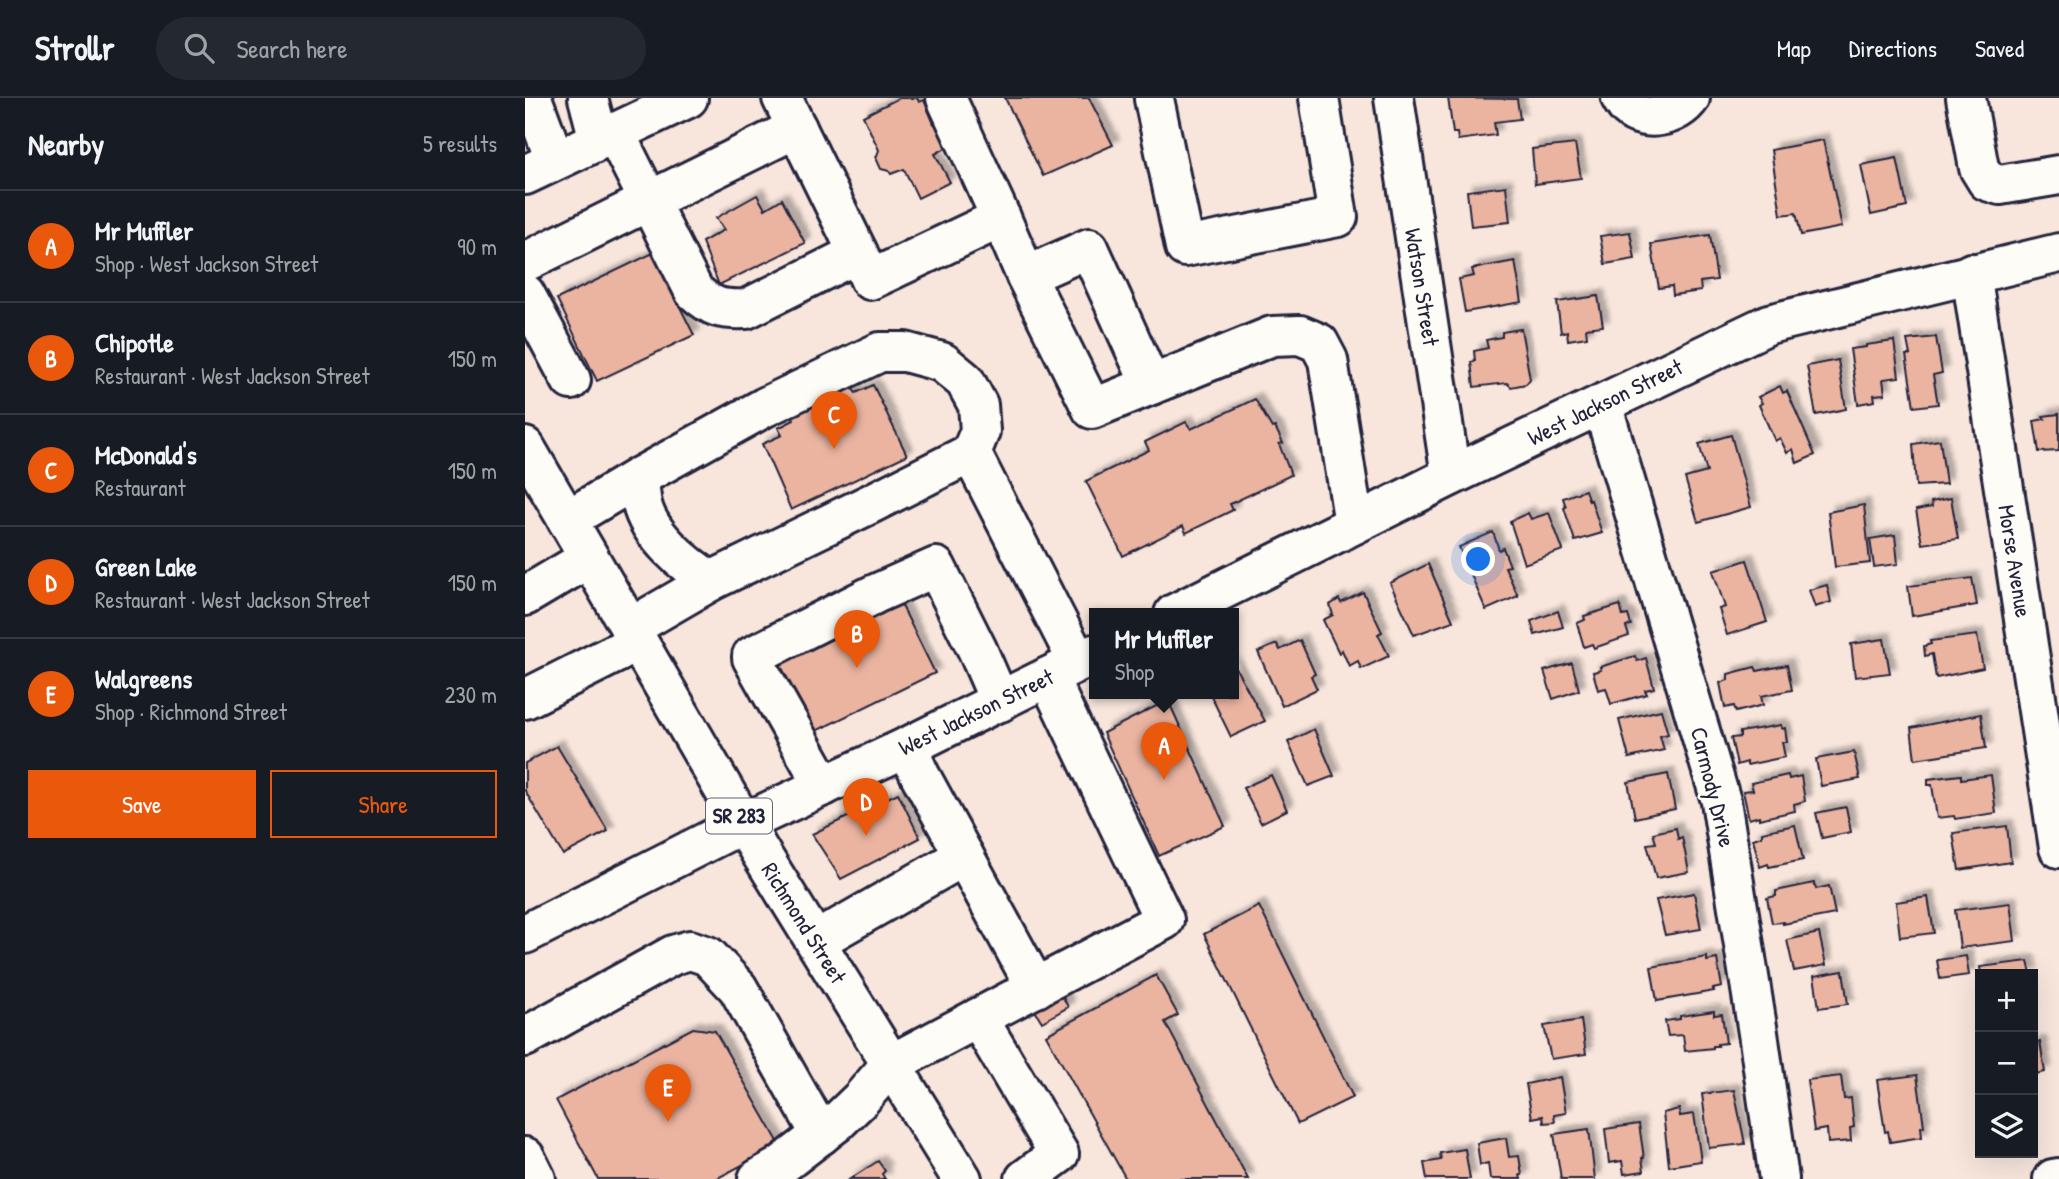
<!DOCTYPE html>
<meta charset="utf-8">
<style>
:root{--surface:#171b24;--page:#242831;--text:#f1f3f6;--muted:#9ea1a6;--line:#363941;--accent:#ea580c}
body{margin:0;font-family:"Patrick Hand",sans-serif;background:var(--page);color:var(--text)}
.controls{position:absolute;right:21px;bottom:21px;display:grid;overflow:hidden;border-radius:0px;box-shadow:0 7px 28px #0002}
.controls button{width:63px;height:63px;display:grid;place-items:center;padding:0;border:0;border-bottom:2px solid var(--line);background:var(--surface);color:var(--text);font:35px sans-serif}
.you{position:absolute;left:954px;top:462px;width:24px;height:24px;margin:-18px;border:5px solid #fff;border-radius:50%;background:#1a73e8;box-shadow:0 0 0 10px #1a73e833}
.badge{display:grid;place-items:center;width:46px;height:46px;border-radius:50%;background:var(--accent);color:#fff;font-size:23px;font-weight:700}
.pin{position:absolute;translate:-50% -58px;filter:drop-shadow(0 2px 4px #0008)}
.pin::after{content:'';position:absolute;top:37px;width:24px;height:21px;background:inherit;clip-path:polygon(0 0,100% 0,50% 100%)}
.popup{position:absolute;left:564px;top:510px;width:150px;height:91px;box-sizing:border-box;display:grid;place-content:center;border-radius:0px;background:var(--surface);filter:drop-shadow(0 2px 5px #0005);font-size:23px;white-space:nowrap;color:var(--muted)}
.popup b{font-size:26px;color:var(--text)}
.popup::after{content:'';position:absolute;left:50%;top:100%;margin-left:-14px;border:14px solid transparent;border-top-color:var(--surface)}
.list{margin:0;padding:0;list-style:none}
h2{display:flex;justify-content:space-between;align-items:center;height:91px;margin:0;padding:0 28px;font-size:30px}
h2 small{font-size:23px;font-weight:400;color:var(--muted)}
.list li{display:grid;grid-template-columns:46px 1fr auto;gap:21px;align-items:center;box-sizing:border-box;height:112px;padding:0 28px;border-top:2px solid var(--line)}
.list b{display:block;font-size:26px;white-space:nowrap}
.list p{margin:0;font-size:23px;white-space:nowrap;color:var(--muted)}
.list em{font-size:23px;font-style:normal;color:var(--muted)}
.actions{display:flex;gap:14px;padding:21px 28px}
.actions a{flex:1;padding:16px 0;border:2px solid var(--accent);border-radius:0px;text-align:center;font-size:24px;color:var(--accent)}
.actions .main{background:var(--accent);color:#fff}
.icon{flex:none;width:38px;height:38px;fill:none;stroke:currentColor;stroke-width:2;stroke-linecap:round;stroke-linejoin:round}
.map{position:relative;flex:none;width:1534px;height:1081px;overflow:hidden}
header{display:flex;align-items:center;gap:42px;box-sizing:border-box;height:98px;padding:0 35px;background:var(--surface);border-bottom:2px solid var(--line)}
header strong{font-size:33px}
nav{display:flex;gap:38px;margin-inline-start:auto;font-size:24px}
.search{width:490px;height:63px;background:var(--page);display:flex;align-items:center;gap:18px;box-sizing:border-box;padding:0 24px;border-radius:38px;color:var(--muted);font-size:26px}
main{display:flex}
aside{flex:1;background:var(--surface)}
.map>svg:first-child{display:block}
.building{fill:#ebb4a1;stroke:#22223b;stroke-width:2;filter:url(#shadow)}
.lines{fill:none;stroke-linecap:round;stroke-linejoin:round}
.minor-casing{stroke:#22223b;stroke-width:44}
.major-casing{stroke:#22223b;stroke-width:44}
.minor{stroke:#fdfcf7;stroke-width:38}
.major{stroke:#fdfcf7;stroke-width:38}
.labels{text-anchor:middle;stroke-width:5;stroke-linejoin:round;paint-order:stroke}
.shield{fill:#fdfcf7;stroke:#646373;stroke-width:2}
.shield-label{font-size:21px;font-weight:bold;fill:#22223b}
.street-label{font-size:23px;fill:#22223b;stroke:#fdfcf7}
</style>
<header>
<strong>Strollr</strong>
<div class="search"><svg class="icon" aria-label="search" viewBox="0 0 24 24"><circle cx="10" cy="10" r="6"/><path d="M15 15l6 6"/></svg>Search here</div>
<nav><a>Map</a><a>Directions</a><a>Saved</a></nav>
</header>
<main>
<aside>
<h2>Nearby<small>5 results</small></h2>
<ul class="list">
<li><span class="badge">A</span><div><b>Mr Muffler</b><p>Shop · West Jackson Street</p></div><em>90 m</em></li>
<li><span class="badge">B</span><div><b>Chipotle</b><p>Restaurant · West Jackson Street</p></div><em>150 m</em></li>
<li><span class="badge">C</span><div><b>McDonald's</b><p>Restaurant</p></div><em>150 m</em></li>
<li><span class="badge">D</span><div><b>Green Lake</b><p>Restaurant · West Jackson Street</p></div><em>150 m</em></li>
<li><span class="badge">E</span><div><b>Walgreens</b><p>Shop · Richmond Street</p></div><em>230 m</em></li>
</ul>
<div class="actions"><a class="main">Save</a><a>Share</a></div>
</aside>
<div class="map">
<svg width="1534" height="1081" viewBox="0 0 1534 1081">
<defs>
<filter id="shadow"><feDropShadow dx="6" dy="-6" stdDeviation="2" flood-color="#0004"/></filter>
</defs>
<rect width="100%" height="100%" fill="#f8e6dd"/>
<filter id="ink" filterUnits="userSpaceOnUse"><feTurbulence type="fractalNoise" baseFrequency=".0143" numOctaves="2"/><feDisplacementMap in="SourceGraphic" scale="14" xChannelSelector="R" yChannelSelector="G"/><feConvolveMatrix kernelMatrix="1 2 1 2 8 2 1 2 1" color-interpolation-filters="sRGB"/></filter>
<g filter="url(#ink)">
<!-- building -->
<g class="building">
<polygon points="374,0 392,0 394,4 399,2 409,26 418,28 423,37 419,47 421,50 410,56 425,84 393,100 379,71 366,76 364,73 356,71 351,60 354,52 338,18"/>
<polygon points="480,0 564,0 588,47 518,78"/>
<polygon points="923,0 992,1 995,21 969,24 971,37 933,42 932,35 928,35"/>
<polygon points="1298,42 1317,129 1276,137 1271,115 1256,117 1246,52"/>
<polygon points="1050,46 1056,80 1010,86 1007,51"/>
<polygon points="1372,60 1382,109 1346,117 1336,67"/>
<polygon points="981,88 985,124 946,128 942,93"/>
<polygon points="232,97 240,111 257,101 280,145 194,187 177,144 199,132 191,120"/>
<polygon points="1105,134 1110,161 1080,166 1075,138"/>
<polygon points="1185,137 1192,182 1175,184 1176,193 1148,197 1147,188 1134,190 1126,146"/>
<polygon points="128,155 169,237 72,283 32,201"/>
<polygon points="990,163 997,204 940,214 934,181 949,178 947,171"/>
<polygon points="1073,198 1078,228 1061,230 1062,239 1043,242 1042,233 1036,235 1032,204"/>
<polygon points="996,231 1005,281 1001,286 986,289 982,285 949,289 946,264 950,263 949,253 963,250 961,242 977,239 977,234"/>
<polygon points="1411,239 1417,275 1408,277 1413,306 1389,309 1381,257 1385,257 1382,242"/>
<polygon points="1369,243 1374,279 1358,281 1360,296 1349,297 1350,303 1333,306 1325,251 1341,249 1341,247"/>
<polygon points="1313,262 1321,311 1291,317 1282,268"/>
<polygon points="348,287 382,357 266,412 237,346 257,337 253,330 269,322 267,317 326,289 331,295"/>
<polygon points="1255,288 1258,295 1262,293 1290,357 1272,365 1268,351 1262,355 1255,340 1250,343 1234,307 1237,305 1233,299"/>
<polygon points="730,301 747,330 750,329 758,345 754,346 766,377 705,406 708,412 661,435 658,428 598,458 561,383 624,352 620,344 661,324 666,331"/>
<polygon points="1534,316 1534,353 1514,354 1509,323 1520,321 1518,318"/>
<polygon points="1206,337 1226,409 1173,424 1160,380 1182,374 1174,346"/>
<polygon points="1415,342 1421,386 1391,388 1388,346"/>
<polygon points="1060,392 1064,403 1066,402 1077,435 1050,443 1039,410 1041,409 1038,400"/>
<polygon points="1426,400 1433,441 1397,446 1391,412 1407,409 1406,404"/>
<polygon points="1339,407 1345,465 1310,469 1303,414"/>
<polygon points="1003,415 1006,421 1024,415 1038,452 999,466 985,423"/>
<polygon points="968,434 974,452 978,450 985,468 980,469 993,498 961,512 934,449"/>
<polygon points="1370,437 1373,466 1349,469 1345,441"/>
<polygon points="1222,462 1242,524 1202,537 1194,511 1200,509 1188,473"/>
<polygon points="903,466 928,523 889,537 865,485"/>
<polygon points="1447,480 1452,507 1387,518 1383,488"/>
<polygon points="1302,487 1306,504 1290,509 1284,492"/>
<polygon points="838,494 857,534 853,536 864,558 836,571 833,563 824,568 817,552 814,555 798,522 808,517 805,507 814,501 816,505"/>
<polygon points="376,506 410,575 289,634 255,566"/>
<polygon points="1095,507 1098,518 1103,517 1106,527 1101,529 1104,538 1069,550 1067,546 1059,549 1052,525 1060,522 1059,518"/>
<polygon points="1033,513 1038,529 1010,537 1006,523"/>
<polygon points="1452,537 1458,570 1411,580 1407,556 1400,558 1399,548 1406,546 1405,543"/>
<polygon points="1359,541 1365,575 1330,579 1326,546"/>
<polygon points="775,542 790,576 786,578 792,591 757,608 733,554 752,546 755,552"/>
<polygon points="1110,558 1112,563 1121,560 1129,590 1120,592 1122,596 1086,606 1081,590 1073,592 1068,574 1076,572 1075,569"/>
<polygon points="1047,565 1054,592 1028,601 1019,573"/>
<polygon points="709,567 740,623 706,639 685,596 709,596"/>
<polygon points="1262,567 1267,592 1236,598 1238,607 1211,614 1209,608 1200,610 1195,585 1203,582 1203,576 1230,569 1232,573"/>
<polygon points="643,602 700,728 634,758 578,635"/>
<polygon points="1136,612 1143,636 1135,638 1139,652 1104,660 1094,622"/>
<polygon points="1456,616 1461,650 1390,661 1386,630"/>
<polygon points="1256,627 1257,631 1260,630 1262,644 1257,644 1260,659 1222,667 1222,664 1212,667 1206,640 1215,639 1215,634"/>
<polygon points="789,631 809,678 783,688 763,644"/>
<polygon points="32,648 83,733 38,757 0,693 0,665"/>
<polygon points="1329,654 1335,681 1296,688 1291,661"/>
<polygon points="1143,676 1150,711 1110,720 1103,684"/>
<polygon points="746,677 762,712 736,725 718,690"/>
<polygon points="1263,677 1264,681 1276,678 1280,703 1269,706 1270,713 1234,721 1234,718 1224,721 1218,693 1228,692 1226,685"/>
<polygon points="1436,677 1436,681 1466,677 1471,715 1430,721 1429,718 1412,720 1407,687 1403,687 1403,681"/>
<polygon points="373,695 395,740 316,781 287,736"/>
<polygon points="1321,709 1326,734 1297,740 1291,715"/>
<polygon points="1270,727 1278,762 1244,769 1243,766 1235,769 1228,741 1237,738 1237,734"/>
<polygon points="1482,728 1486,764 1434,772 1428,735"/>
<polygon points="1151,730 1153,741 1157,739 1164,774 1131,780 1122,746 1131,745 1128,735"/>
<polygon points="1289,785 1291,791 1304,788 1310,816 1258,826 1258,824 1247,825 1242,800 1251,798 1251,793"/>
<polygon points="1169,795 1176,831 1140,837 1131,802"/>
<polygon points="1403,799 1409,835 1375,839 1371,804"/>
<polygon points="1485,805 1490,843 1435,850 1430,812"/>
<polygon points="734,808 828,999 773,1026 679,836"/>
<polygon points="1294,835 1301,867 1269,873 1262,842"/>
<polygon points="1441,858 1444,877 1415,881 1412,862"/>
<polygon points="1182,859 1182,863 1192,861 1197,889 1188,891 1189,893 1132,903 1126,869"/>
<polygon points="1503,863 1506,876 1456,876 1455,869"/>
<polygon points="1318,873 1323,906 1294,910 1289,878"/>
<polygon points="631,877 653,917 640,924 723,1081 601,1081 521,937"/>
<polygon points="529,881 543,909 517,924 501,898"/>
<polygon points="1189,913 1189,917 1197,916 1201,945 1192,946 1193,948 1188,948 1188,950 1160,953 1158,937 1143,938 1140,923 1155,921 1155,918"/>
<polygon points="1056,922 1061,956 1026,961 1019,928"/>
<polygon points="168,930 190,933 255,1047 191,1081 73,1081 31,1002"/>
<polygon points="1515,944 1520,974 1510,976 1510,978 1508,978 1508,946"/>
<polygon points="1392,977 1399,1028 1396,1029 1397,1039 1365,1044 1363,1033 1360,1034 1352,982"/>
<polygon points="1316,978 1319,1001 1326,1000 1329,1029 1325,1030 1326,1043 1303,1045 1302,1031 1289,1033 1282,982"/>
<polygon points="1035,979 1041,1015 1029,1017 1030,1024 1019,1025 1018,1018 1007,1020 1001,986"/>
<polygon points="1209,992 1220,1046 1184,1050 1177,996"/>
<polygon points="1154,1011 1155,1018 1169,1016 1176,1063 1144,1068 1138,1015"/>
<polygon points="1114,1026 1119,1060 1117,1060 1119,1073 1099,1076 1097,1063 1084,1065 1080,1031"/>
<polygon points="1064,1031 1070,1081 1036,1081 1029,1036"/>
<polygon points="981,1040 984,1059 994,1058 997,1077 995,1077 996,1081 965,1081 963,1065 955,1067 952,1045"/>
<polygon points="940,1051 945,1081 902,1081 899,1065 916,1062 915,1055"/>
<polygon points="353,1063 360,1073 357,1076 360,1081 325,1081"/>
</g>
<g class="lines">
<defs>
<g id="minor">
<polyline points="7,0 30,62"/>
<polyline points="63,0 74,42"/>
<polyline points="257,0 333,155"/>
<polyline points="421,0 476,120"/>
<polyline points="869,0 926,378"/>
<path d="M1096 0C1098 3 1100 7 1103 10 1120 26 1153 18 1165 0"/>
<polyline points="1441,0 1454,70 1462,83 1475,87 1534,77"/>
<polyline points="629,1 660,149 813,119 794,0"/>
<path d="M90 35 169 193C187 210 196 212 221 211L333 155 345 182 476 120 501 178 564 150 626 287 747 238 775 237 794 245 803 262 829 426"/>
<polyline points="0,164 272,30"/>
<polyline points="1446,175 1534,750"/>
<polyline points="501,178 567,311 626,287"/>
<polyline points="0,196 46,282"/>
<polyline points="1077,306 1196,703 1233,935 1254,1081"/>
<polyline points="446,355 553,564"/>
<path d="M114 379C115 388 115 397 117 406 124 437 160 467 186 483"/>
<polyline points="42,422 114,379 240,309 355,254 380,254 417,264 440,283 453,307 455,333 446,355 347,405 186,483 105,530"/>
<polyline points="0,498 64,460"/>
<polyline points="649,516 926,378 1244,226 1534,155"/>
<polyline points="0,601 113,544"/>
<polyline points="382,649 395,677 511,890"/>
<polyline points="299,688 227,560 227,558 350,496 411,469 452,551 475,604"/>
<polyline points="0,836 219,725 382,649 569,556"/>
<polyline points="291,843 439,758"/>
<polyline points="0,939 148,857 165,852 183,858 213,890 296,1037"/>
<polyline points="0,1059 11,1081"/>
<polyline points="233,1081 254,1069 311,1025 335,1002 366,966 453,920"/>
<polyline points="500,1081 534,1056 453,920 639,822 523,579"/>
<polyline points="1528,1081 1534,1080"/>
</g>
<g id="major">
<polyline points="0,77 163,0"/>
<polyline points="0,349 235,754 437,1081"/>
</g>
</defs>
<!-- minor casing -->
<use href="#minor" class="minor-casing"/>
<!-- major casing -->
<use href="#major" class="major-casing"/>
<!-- minor -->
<use href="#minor" class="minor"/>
<!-- major -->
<use href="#major" class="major"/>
</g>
</g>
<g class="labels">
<!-- shield labels -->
<rect class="shield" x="181" y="700.5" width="66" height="35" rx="5"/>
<g class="shield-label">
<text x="214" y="725">SR 283</text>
</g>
<!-- street labels -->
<g class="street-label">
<text transform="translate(897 189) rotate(81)" y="8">Watson Street</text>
<text transform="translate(1080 304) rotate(-26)" y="8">West Jackson Street</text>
<text transform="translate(1490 463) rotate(81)" y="8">Morse Avenue</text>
<text transform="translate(451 614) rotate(-26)" y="8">West Jackson Street</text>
<text transform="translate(1188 689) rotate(76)" y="8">Carmody Drive</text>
<text transform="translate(279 825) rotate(58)" y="8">Richmond Street</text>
</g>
</g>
</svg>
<div class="controls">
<button>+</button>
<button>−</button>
<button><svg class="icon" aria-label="layers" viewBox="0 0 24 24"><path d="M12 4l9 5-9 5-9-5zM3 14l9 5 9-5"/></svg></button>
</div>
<div class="you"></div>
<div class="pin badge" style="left:639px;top:682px">A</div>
<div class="popup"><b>Mr Muffler</b>Shop</div>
<div class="pin badge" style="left:332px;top:570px">B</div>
<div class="pin badge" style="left:309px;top:351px">C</div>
<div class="pin badge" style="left:341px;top:738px">D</div>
<div class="pin badge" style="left:143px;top:1024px">E</div>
</div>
</main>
